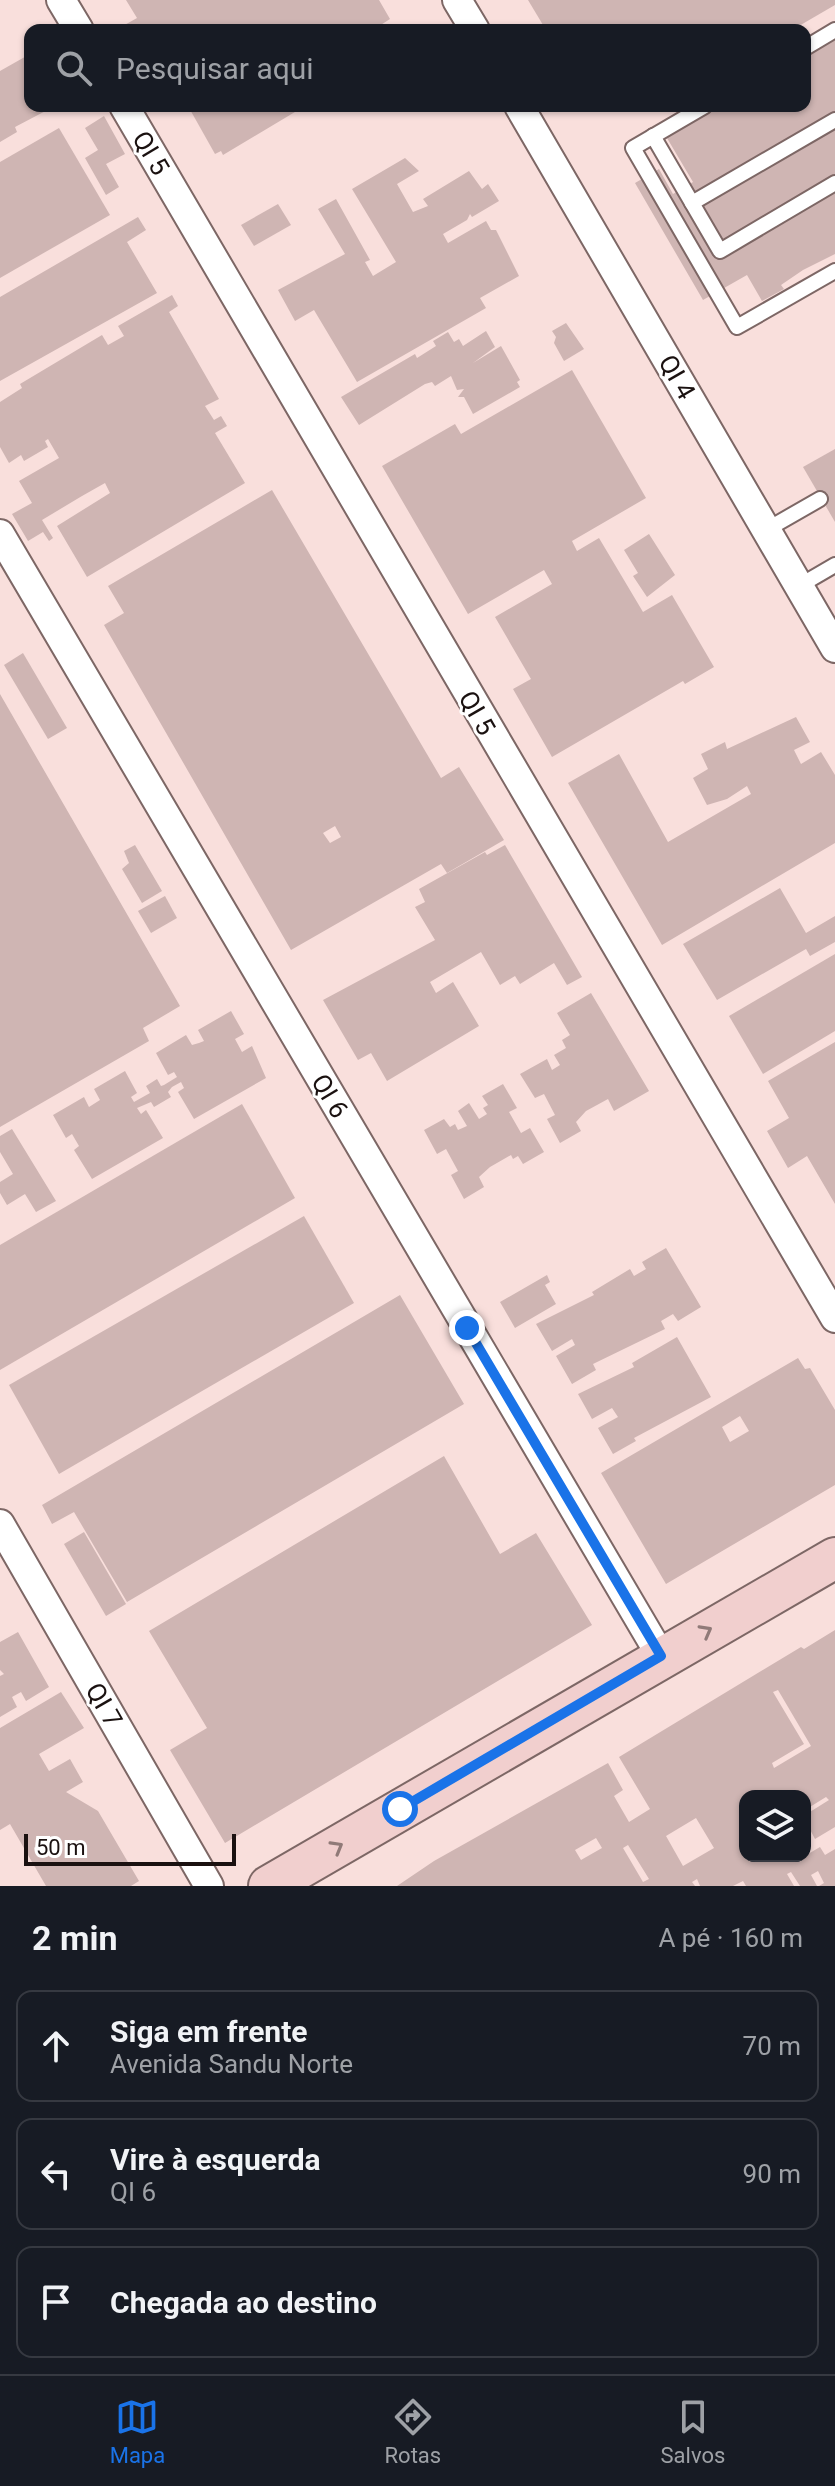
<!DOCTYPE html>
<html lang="pt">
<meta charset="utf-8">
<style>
:root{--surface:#171b24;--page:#242831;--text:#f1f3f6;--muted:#9ea1a6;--line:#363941;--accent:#1a73e8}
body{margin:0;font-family:Roboto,sans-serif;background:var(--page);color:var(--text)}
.controls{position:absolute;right:24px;bottom:24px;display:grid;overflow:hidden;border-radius:16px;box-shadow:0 2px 6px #0004}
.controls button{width:72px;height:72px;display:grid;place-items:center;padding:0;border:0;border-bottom:2px solid var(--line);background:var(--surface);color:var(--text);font:40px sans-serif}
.scale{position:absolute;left:24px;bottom:20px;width:212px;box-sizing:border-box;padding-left:8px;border:4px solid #1a1110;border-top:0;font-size:22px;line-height:28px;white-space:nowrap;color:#1a1110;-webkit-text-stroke:6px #fff;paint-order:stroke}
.stop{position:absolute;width:24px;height:24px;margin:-18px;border:6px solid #1a73e8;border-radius:50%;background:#fff}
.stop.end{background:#1a73e8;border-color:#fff;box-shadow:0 2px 8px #0008}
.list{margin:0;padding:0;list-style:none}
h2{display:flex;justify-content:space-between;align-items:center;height:104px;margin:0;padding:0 32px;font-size:34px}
h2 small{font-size:26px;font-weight:400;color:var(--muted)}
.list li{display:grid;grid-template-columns:52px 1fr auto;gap:24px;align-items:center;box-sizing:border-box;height:112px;margin:0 16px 16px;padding:0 16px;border:2px solid var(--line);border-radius:16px}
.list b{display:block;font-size:30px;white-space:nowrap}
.list p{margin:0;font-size:26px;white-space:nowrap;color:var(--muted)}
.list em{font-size:26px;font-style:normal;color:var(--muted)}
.icon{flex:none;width:44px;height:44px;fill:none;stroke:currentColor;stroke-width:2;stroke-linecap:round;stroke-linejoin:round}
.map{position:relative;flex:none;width:835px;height:1886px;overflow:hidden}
.search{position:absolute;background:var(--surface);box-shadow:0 2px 6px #0004;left:24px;right:24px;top:24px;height:88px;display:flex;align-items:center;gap:20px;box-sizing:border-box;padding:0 28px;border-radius:16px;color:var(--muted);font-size:30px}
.sheet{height:488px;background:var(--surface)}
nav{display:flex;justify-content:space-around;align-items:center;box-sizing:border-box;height:112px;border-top:2px solid var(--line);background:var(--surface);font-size:22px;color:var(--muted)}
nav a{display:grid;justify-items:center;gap:4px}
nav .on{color:var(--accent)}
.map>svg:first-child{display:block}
.building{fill:#cfb5b3;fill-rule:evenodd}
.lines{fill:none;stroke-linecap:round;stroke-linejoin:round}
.lane-casing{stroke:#7d6765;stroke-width:18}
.street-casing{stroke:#7d6765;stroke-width:32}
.secondary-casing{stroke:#7d6765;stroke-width:44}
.lane{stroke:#fff;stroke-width:14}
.street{stroke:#fff;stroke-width:28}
.secondary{stroke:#f1cfce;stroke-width:40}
.oneway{stroke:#907a78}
.route{stroke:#1a73e8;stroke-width:10}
.labels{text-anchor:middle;stroke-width:6;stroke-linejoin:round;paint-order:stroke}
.street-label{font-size:26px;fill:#1a1110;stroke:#fff}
</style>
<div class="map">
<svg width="835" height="1886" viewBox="0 0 835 1886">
<rect width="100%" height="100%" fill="#f9dfdc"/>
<!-- building -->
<g class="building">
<polygon points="126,0 379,0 390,19 373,30 123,30 121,27 137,18"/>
<polygon points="528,0 835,0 835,5 792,30 546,30"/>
<polygon points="835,37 835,254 803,270 781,285 784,289 762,301 747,275 703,300 635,183 659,169 673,194 693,182 664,133 718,106 805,106 805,55"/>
<polygon points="30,54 30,106 55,106 15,127 17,132 0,142 0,71"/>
<polygon points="188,106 305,106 223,155 221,151 215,154"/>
<polygon points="104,116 125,154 106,164 119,187 106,195 85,158 98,150 85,128"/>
<polygon points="59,128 110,215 0,278 0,162"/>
<polygon points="405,158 419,171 397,184 413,212 428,206 423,199 469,171 482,189 488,184 499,201 472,217 470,214 467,220 443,234 448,243 486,221 491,230 496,230 519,276 480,298 486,308 357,382 314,310 295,321 278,290 345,254 318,209 336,199 370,260 365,262 373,276 396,262 352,189"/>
<polygon points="278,204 291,225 254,246 241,225"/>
<polygon points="138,217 146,230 127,242 157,293 0,381 0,297"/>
<polygon points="172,295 178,306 169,312 219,399 205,406 214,420 221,416 227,426 215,433 245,483 87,577 57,526 110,493 105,483 82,496 42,520 53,538 49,541 43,532 28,541 12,514 32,503 19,481 59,458 48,439 45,441 48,447 24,461 21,455 9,463 0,447 0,402 22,388 20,384 102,335 108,345 124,336 118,326"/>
<polygon points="566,323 584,349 564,361 554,343 556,337 552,331"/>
<polygon points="486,331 495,347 473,363 501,346 520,380 517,382 520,387 473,414 464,397 458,397 464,389 457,390 451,376 435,386 432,382 425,384 359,425 341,397 415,354 417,358 436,346 433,341 448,332 454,342 459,339 463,346"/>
<polygon points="572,370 646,498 572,541 577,551 599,538 643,612 672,595 714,667 685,684 683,681 552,757 513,689 531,679 495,617 552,584 544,570 468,614 382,466 455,424 461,434"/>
<polygon points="835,449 835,522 803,467"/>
<path d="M272 490 441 778 459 767 504 840 447 873 441 864 291 950 104 625 124 613 108 586ZM335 826 341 837 330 843 323 833Z"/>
<polygon points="649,534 675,575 647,597 633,576 638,573 624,550"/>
<polygon points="23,653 67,728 48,739 4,665"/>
<polygon points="0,694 180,1006 143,1028 149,1041 0,1127"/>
<polygon points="796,717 810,742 794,750 801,764 821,752 835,775 835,843 662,945 568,783 619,754 668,842 751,794 747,786 727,799 707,805 693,778 708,769 701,754 725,742 727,749"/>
<polygon points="135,845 162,891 142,903 122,869 129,863 124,851"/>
<polygon points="505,845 582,977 567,985 554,963 520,984 515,976 500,985 481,952 430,982 436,993 453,982 479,1026 387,1081 371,1053 358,1060 323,1000 435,940 415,907 425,902 419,889 485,852 487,855"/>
<polygon points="780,888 806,933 835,916 835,942 810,956 806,949 717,1000 683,944"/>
<polygon points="165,896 177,918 151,933 138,911"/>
<polygon points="835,954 835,1031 763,1074 729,1016"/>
<polygon points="591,993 649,1091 614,1111 608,1099 586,1111 576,1122 581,1131 560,1143 547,1119 555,1115 544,1094 535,1098 520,1074 547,1059 552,1070 560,1065 554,1055 566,1048 562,1040 570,1035 557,1013"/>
<polygon points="231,1011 244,1034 235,1039 242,1052 252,1046 266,1078 194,1119 178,1092 184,1088 181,1082 172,1087 168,1092 171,1097 154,1107 151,1102 137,1108 141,1114 146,1110 163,1138 92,1179 74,1150 79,1146 72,1134 66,1138 53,1115 84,1097 89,1107 100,1100 94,1089 125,1071 137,1093 131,1097 134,1102 150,1093 146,1086 157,1079 161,1086 164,1085 177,1077 174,1072 168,1075 156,1053 186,1035 192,1045 199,1043 204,1041 198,1030"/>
<polygon points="835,1042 835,1204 807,1156 788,1168 767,1131 789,1118 768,1081"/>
<polygon points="503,1084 517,1108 509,1112 521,1133 530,1128 544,1152 523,1164 518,1156 513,1159 511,1155 490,1167 479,1177 484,1187 464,1199 451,1175 458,1171 446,1149 437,1154 424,1130 444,1119 450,1127 455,1124 458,1130 467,1126 458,1111 469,1103 479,1119 487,1114 483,1108 488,1105 482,1096"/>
<polygon points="242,1104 295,1198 0,1370 0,1245"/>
<polygon points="12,1129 56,1201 36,1212 25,1194 7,1205 0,1193 0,1182 13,1174 0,1152 0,1136"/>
<polygon points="304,1216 354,1303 59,1474 9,1385"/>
<polygon points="666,1248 701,1307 678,1321 673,1314 661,1321 665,1329 593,1364 596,1370 572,1384 556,1356 575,1345 572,1339 552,1351 536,1324 594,1295 592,1292 630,1269 634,1276 646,1269 642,1262"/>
<polygon points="547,1275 550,1282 545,1285 556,1304 515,1328 500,1302"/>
<polygon points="400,1295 464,1404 127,1602 74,1512 52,1524 42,1505"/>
<polygon points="677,1337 711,1397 634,1438 636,1441 613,1454 598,1428 618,1417 612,1408 592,1419 578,1394 634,1367 632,1363"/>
<path d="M798 1358 805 1369 810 1368 835 1410V1485L666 1584 601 1473ZM740 1416 749 1431 730 1442 722 1427Z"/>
<polygon points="444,1456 500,1554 536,1533 592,1625 225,1843 170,1750 207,1728 149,1631"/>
<polygon points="84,1532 126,1604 106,1616 64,1544"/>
<path d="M835 1630V1827L815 1839 805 1820V1815L829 1800 826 1797 805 1810V1796H799L795 1791 791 1796H745V1856L803 1857 820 1847 825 1855 835 1849V1886H819L824 1883 818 1871 811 1875 817 1886H800L791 1872 787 1874 794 1886H746L743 1881 733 1886H700L697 1879 692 1882 695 1886H397L434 1861 608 1763 623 1790 614 1796 629 1822 650 1809 619 1757 801 1647 804 1649ZM778 1690 811 1746 774 1768 772 1763 804 1744 773 1692ZM696 1818 714 1848 683 1866 666 1836ZM596 1838 602 1848 581 1860 575 1850ZM628 1845 649 1879 643 1882 623 1848Z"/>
<polygon points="18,1632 49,1687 26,1701 21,1692 12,1697 17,1707 0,1717 0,1676 4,1674 0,1670 0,1642"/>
<polygon points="61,1692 84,1728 39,1754 49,1771 70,1759 83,1782 66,1792 98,1811 139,1881 131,1886 46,1886 10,1824 0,1830 0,1728"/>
</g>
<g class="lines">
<defs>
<g id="lane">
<polyline points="805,48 835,30"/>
<polyline points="705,106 633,148 737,327 835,271"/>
<polyline points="653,136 720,251 835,183"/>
<polyline points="692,203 835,120"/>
<polyline points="766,530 820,499"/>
<polyline points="799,586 835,565"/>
</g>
<g id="street">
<polyline points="61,0 79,30"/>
<polyline points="457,0 475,30"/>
<polyline points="124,106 835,1318"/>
<polyline points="519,106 835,648"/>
<polyline points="0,534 661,1656"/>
<polyline points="0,1524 209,1886"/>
</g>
<polyline id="secondary" points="269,1886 835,1558"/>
</defs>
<!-- lane casing -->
<use href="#lane" class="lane-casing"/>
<!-- street casing -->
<use href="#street" class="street-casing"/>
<!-- secondary casing -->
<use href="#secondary" class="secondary-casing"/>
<!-- lane -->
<use href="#lane" class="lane"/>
<!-- street -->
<use href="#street" class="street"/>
<!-- secondary -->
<use href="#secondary" class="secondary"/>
</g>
<!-- one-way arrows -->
<defs><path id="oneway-chevron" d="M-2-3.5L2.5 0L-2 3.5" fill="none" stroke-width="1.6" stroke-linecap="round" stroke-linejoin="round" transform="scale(2)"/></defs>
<g class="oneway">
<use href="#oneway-chevron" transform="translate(706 1631) rotate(-29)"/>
<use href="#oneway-chevron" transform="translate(337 1847) rotate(-30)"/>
</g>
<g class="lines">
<!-- route -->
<polyline class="route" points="400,1809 661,1656 467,1328"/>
</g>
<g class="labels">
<!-- street labels -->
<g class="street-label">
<text transform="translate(151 153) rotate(59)" y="9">QI 5</text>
<text transform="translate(677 377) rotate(60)" y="9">QI 4</text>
<text transform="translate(477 713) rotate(60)" y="9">QI 5</text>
<text transform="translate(330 1096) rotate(59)" y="9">QI 6</text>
<text transform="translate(104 1705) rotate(60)" y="9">QI 7</text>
</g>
</g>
</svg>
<div class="controls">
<button><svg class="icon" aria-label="layers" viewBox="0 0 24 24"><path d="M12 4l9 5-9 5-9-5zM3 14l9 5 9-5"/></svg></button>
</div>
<div class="scale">50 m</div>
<div class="stop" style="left:400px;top:1809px"></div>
<div class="stop end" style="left:467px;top:1328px"></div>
<div class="search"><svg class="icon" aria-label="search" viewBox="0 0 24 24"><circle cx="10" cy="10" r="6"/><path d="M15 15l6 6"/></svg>Pesquisar aqui</div>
</div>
<section class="sheet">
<h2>2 min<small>A pé · 160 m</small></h2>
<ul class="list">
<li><svg class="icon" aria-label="ahead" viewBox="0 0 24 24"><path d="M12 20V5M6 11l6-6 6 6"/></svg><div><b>Siga em frente</b><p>Avenida Sandu Norte</p></div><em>70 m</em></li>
<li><svg class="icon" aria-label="left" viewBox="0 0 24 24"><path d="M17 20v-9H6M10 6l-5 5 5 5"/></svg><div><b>Vire à esquerda</b><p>QI 6</p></div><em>90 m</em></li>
<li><svg class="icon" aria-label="arrive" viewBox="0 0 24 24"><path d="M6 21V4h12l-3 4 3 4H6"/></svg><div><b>Chegada ao destino</b></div></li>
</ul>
</section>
<nav>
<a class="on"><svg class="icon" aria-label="map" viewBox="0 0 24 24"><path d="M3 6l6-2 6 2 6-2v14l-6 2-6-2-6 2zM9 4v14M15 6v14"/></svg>Mapa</a>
<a><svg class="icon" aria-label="directions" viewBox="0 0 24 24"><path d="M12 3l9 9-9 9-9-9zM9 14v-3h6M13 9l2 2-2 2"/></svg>Rotas</a>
<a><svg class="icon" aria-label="saved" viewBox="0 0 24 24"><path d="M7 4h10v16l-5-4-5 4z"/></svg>Salvos</a>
</nav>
